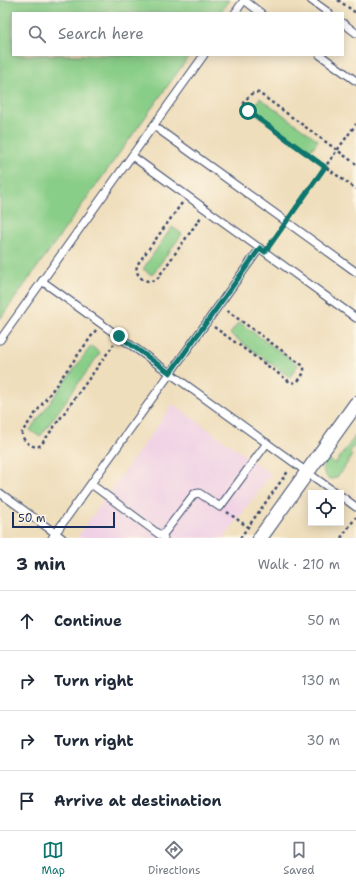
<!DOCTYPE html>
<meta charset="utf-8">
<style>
:root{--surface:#fff;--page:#f6f6f7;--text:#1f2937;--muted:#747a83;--line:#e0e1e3;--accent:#0f766e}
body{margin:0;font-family:"Shantell Sans",sans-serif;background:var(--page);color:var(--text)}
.controls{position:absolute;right:12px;bottom:12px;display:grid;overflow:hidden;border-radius:0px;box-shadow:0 2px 10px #0003}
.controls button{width:36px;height:36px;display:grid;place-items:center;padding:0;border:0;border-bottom:1px solid var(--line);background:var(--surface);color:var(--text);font:20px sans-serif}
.scale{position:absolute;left:12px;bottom:10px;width:103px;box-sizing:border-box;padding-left:4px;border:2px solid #1b2f5e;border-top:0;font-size:11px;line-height:14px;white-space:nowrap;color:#1b2f5e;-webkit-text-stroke:3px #fcf5e5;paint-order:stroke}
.stop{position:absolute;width:12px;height:12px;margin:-9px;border:3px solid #0f766e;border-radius:50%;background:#fff}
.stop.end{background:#0f766e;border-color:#fff;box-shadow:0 1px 4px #0008}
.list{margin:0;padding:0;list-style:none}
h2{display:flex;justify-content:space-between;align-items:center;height:52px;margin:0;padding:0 16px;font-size:17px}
h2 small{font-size:13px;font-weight:400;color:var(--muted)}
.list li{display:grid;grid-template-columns:26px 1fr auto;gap:12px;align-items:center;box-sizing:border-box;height:60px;padding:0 16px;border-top:1px solid var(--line)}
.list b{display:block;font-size:15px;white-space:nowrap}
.list em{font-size:13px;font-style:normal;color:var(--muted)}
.icon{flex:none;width:22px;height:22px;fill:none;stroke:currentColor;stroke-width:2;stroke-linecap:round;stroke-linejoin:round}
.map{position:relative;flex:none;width:356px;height:538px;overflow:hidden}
.search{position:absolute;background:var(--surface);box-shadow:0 2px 10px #0003;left:12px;right:12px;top:12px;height:44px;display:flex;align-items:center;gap:10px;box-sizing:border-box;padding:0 14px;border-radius:0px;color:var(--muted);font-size:15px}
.sheet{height:292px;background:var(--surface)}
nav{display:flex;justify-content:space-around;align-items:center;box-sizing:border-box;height:56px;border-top:1px solid var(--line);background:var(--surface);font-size:11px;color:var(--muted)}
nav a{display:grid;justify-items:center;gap:2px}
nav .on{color:var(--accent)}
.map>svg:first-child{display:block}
.built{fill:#f0d0e5}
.green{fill:#89ce88;stroke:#527e73}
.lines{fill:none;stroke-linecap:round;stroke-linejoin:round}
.service-casing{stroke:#3b496c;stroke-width:9}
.minor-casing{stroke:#3b496c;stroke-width:16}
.path{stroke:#3b496c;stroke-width:2.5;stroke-dasharray:3 3;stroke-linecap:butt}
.service{stroke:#fff;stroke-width:7}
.minor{stroke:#fff;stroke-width:14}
.route{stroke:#0f766e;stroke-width:5}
</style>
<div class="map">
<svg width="356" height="538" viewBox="0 0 356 538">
<rect width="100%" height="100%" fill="#fcf5e5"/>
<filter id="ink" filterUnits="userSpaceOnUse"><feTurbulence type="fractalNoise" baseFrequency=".025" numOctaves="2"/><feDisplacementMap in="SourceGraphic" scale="8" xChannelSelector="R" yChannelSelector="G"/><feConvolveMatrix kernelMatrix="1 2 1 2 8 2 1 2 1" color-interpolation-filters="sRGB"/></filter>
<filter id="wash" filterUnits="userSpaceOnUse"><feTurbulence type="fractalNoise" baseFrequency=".012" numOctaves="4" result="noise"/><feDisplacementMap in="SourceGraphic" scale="16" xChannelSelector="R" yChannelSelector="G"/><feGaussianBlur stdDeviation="0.9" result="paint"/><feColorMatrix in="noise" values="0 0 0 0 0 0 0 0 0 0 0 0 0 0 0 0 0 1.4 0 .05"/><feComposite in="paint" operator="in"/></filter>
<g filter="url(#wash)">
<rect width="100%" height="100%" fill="#efdebc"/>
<!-- built -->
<polygon class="built" points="173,404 271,474 224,538 81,538 78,536"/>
<!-- green -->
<g class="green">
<polygon points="0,0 229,0 220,13 13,13 13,55 190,55 0,319"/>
<polygon points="260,98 318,140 310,152 251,110"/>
<polygon points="172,227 182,234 152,275 143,269"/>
<polygon points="239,322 298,365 290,377 230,334"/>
<polygon points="91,346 100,353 40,437 30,430"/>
<path d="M356 435V443L349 453 352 455C348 462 343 471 337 477 329 483 323 474 323 467 323 463 324 460 326 457L335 464Z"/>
</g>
</g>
<g filter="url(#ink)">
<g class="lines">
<defs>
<g id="service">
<polyline points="244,0 261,13"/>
<polyline points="311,0 329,13"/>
<polyline points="235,13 244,0"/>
<polyline points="343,23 356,33"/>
<polyline points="320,55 356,81"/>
<polyline points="154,126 356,272"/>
<polyline points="132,156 356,318"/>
<polyline points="42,281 336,493"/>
<polyline points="0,340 204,55"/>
<polyline points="91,484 164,538"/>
<polyline points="0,493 62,538"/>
<polyline points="341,496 356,507"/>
<polyline points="162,536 194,494 199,493 220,507 267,443"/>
<polyline points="52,538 260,248"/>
</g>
<polyline id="minor" points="260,538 356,404"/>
</defs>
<!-- service casing -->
<use href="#service" class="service-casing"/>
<!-- minor casing -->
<use href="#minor" class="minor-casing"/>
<!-- path -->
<g class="path">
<polyline points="338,0 356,13"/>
<path d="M356 164 259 93C251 91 248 97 244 103V106L248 111 356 189"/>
<path d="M182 203 137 265C134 277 147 285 157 279L201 217"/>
<polyline points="292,213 356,124"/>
<polyline points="270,244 281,229"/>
<path d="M214 327 290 382C298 385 305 374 304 367L302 365 226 310"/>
<path d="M96 330 22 432V436C25 442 34 450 41 445L114 344"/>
<polyline points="227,512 248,527"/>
<polyline points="240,538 289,470"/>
<polyline points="341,538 356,517"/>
</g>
<!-- service -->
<use href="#service" class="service"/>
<!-- minor -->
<use href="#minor" class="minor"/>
</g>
</g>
<g class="lines" filter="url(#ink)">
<!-- route -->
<polyline class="route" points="119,336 170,373 260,248 265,252 325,167 248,111"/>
</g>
</svg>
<div class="controls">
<button><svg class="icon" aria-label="locate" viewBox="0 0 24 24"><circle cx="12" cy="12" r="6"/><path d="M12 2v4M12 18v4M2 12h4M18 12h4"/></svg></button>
</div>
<div class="scale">50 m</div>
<div class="stop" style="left:248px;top:111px"></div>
<div class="stop end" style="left:119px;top:336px"></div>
<div class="search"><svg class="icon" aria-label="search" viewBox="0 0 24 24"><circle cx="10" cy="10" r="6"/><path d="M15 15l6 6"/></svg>Search here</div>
</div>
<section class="sheet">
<h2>3 min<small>Walk · 210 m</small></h2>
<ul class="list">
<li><svg class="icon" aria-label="ahead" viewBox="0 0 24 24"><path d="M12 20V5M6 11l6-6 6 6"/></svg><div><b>Continue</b></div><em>50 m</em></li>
<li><svg class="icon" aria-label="right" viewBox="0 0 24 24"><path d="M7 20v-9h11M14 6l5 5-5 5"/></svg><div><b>Turn right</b></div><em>130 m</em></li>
<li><svg class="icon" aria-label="right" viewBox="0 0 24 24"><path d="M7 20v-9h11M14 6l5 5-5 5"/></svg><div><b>Turn right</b></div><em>30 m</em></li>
<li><svg class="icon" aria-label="arrive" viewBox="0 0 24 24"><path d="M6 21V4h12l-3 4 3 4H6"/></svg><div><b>Arrive at destination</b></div></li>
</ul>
</section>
<nav>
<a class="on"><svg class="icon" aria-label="map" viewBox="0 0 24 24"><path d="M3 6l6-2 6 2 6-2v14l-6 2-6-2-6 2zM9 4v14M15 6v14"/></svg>Map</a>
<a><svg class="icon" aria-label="directions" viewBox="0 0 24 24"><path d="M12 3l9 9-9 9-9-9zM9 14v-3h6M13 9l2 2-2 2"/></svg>Directions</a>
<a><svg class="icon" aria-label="saved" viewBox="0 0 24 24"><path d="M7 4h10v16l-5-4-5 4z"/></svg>Saved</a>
</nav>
